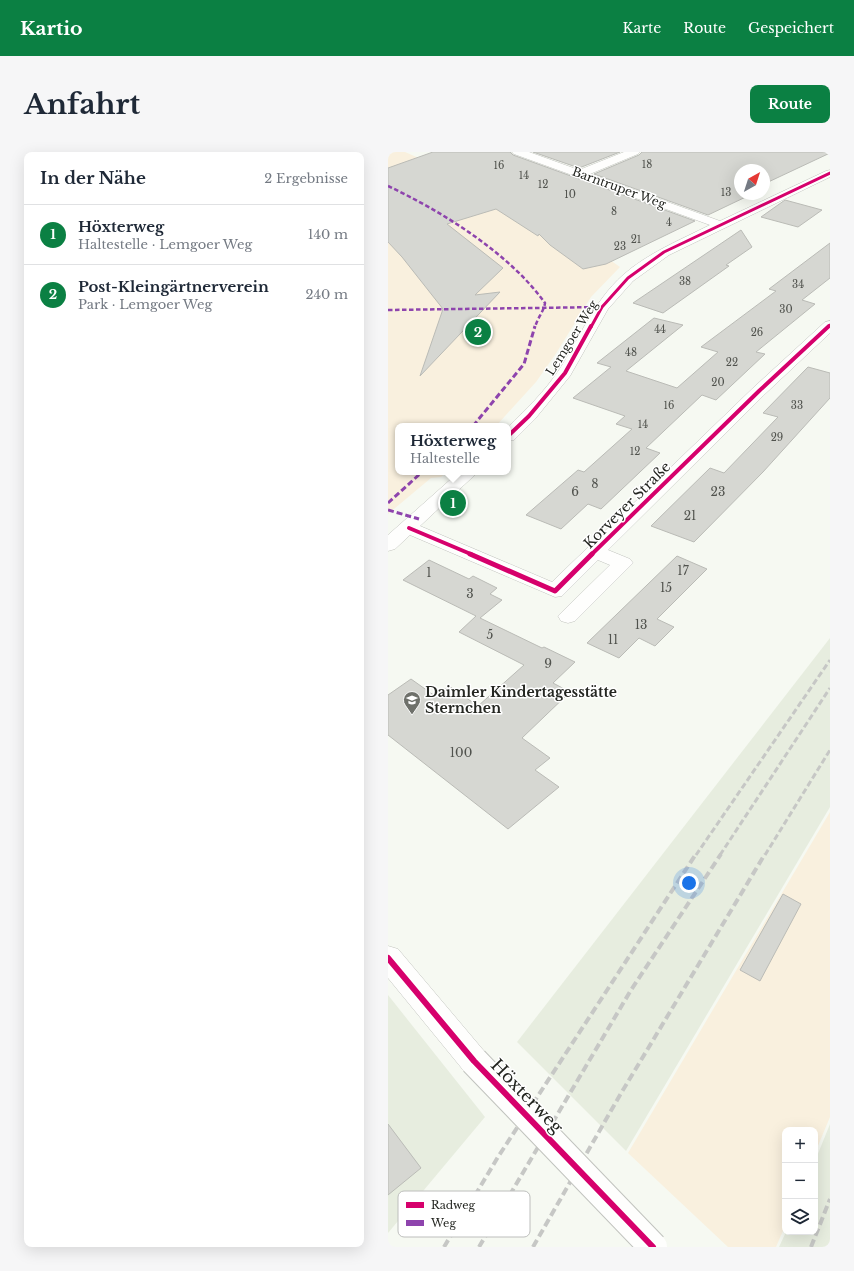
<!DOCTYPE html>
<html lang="de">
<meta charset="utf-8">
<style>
:root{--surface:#fff;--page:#f6f6f7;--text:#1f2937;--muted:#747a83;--line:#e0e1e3;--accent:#0b8043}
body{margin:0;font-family:"Libre Baskerville",serif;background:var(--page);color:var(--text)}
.controls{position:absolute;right:12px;bottom:12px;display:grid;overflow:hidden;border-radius:8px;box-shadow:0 4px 16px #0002}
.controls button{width:36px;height:36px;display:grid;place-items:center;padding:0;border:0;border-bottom:1px solid var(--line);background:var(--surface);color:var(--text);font:20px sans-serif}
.compass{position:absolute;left:346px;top:12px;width:36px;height:36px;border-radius:50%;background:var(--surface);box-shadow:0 4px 16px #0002;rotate:39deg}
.you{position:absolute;left:301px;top:731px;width:14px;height:14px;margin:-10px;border:3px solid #fff;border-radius:50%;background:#1a73e8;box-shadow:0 0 0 6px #1a73e833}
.badge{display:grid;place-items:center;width:26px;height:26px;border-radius:50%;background:var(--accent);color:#fff;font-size:13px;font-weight:700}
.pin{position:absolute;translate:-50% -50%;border:2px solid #fff;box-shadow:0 1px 4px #0006}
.popup{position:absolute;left:7px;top:271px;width:116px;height:52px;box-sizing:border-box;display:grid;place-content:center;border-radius:8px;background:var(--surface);filter:drop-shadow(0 1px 3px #0005);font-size:13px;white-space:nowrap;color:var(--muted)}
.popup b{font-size:15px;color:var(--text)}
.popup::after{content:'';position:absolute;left:50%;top:100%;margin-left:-8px;border:8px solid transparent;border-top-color:var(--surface)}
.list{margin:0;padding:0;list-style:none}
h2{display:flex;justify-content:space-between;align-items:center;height:52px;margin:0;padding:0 16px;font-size:17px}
h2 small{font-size:13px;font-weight:400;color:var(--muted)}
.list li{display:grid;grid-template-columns:26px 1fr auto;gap:12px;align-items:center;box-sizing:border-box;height:60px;padding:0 16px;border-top:1px solid var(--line)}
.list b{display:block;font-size:15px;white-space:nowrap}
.list p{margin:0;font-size:13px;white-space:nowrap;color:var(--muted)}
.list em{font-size:13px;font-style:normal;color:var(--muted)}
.icon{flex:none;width:22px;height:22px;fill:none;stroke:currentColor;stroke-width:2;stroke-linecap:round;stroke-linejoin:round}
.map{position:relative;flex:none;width:442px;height:1095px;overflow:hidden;border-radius:8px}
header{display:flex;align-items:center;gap:24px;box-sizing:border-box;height:56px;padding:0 20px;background:var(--accent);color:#fff}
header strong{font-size:19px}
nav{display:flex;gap:22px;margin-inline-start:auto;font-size:14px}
.intro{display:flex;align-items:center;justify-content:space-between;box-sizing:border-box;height:96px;padding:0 24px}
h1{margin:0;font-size:28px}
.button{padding:10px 18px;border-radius:8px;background:var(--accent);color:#fff;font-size:14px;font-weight:700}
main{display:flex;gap:24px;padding:0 24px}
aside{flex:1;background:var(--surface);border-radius:8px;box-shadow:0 4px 16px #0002}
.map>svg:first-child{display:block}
.built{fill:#e7eddf}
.green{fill:#f9f0de}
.building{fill:#d6d7d2;stroke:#babbb6}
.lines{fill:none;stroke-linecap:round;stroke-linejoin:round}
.street-casing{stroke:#c1c3be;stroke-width:1}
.street{fill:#fefefd;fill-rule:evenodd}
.rail-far1{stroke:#c6c7c5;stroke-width:3;stroke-dasharray:6 3;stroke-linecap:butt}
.rail{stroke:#c6c7c5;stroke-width:4;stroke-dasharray:8 4;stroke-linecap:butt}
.street-bridge-casing{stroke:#c1c3be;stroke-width:30;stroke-linecap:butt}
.street-bridge{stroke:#fefefd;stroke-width:28}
.quiet-far1{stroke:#8e44ad;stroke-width:2.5;stroke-dasharray:4.5 2.5;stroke-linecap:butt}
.quiet{stroke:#8e44ad;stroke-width:3;stroke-dasharray:6 3;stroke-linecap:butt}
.cycleway-far3-casing{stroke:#fff;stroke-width:4.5}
.cycleway-far2-casing{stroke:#fff;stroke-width:6}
.cycleway-far1-casing{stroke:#fff;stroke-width:8}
.cycleway-casing{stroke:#fff;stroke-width:9}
.cycleway-far3{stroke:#d6006c;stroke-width:3}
.cycleway-far2{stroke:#d6006c;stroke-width:4}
.cycleway-far1{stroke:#d6006c;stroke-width:5}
.cycleway{stroke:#d6006c;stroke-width:6}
.labels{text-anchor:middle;stroke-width:3;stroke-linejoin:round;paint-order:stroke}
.far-number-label{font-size:10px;fill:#50524d}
.far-street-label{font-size:12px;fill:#242621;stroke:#fff}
.number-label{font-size:12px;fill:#50524d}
.street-label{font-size:14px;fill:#242621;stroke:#fff}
.poi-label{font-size:14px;font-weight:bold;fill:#242621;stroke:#fff;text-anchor:start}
.near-street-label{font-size:17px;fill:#242621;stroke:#fff}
.key{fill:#fff;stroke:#bdbebc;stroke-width:1}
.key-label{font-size:11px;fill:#242621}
</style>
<header>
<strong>Kartio</strong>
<nav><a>Karte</a><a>Route</a><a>Gespeichert</a></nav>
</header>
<div class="intro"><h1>Anfahrt</h1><a class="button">Route</a></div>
<main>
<aside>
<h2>In der Nähe<small>2 Ergebnisse</small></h2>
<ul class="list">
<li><span class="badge">1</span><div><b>Höxterweg</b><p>Haltestelle · Lemgoer Weg</p></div><em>140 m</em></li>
<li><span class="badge">2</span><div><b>Post-Kleingärtnerverein</b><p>Park · Lemgoer Weg</p></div><em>240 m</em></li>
</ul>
</aside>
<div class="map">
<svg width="442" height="1095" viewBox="0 0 442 1095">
<rect width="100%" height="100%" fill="#f6f9f2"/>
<!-- built -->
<g class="built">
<polygon points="442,486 442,655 238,999 129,890"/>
<polygon points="0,843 97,965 0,1081"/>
<polygon points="442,972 442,1095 391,1095 398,1080 427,1080 427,1009"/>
</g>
<!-- green -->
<g class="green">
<polygon points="0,0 17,0 86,30 192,87 232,115 203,145 167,203 148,230 108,274 10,274 10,320 58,320 53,325 43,326 0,362"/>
<polygon points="442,660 442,965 427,1001 427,978 397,978 397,1074 388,1095 340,1095 240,1001"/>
</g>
<!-- building -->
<g class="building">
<polygon points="45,0 122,0 125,3 307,69 218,112 195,117 162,93 151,82 150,84 108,57 59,72 115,116 87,143 112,140 32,224 55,157 14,105 0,90 0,16"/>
<polygon points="145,0 232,0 191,16"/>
<polygon points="254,0 442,0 442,1 376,32 376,18 352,18 352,42 364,42 320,63 206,22 251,3"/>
<polygon points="397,48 434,58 410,75 373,65"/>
<polygon points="353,78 364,95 338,113 341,114 275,161 245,151"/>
<polygon points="442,91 442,126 414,148 427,152 368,200 377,202 328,248 314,243 258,296 272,301 213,357 200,352 173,377 138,363 190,318 196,320 244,277 228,272 237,264 185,246 223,215 209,211 266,166 295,173 238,219 289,236 330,200 313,195 388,139 381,137"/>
<polygon points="420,215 442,221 442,246 375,320 306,390 263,374 322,316 336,321 390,265 375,261"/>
<polygon points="289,404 319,417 269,467 286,475 267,494 251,486 231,506 199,491"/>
<polygon points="41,408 81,427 85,424 109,436 102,442 114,448 92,466 154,496 156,495 187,510 165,531 182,540 134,586 162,606 147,618 171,635 120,677 0,583 0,543 23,527 47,544 61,534 90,554 136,513 71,480 88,464 15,428"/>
<polygon points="395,742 413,752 372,829 352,818"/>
<polygon points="0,972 33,1016 0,1043"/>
</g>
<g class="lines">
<defs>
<g id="street">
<path d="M124 0H141L191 18 236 0H252L250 2 202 22 332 69 438 19 442 18V25L281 103 245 129 220 157 182 224 147 267 126 288 120 289V275C138 258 157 239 171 218 192 186 205 150 235 123 260 101 292 88 322 73L126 2Z"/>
<polygon points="442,169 442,181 377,242 220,398 242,407 245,411 187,469 180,471 173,469 170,464 222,413 210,408 174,444 167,445 22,383 7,397 0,399 0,383 71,320 90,320 32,374 164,430 365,236 437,170"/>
<polygon points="0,794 10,797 96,899 101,909 96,919 86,923 76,919 0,826"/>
</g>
</defs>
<!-- street casing -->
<use href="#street" class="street-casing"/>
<!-- street -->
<use href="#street" class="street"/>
<!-- rail-far1 -->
<g class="rail-far1">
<polyline points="308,703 442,508"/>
<polyline points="332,703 442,536"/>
<polyline points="377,703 442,598"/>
</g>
<!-- rail -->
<g class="rail">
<polyline points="56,1095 110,1005 308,702"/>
<polyline points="91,1095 243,838 333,702"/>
<polyline points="145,1095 232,943 377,702"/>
<polyline points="423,1095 442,1047"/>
</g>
<defs>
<polyline id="street-bridge" points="86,909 265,1095"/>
</defs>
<!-- street-bridge casing -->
<use href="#street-bridge" class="street-bridge-casing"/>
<!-- street-bridge -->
<use href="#street-bridge" class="street-bridge"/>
<!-- quiet-far1 -->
<g class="quiet-far1">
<path d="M0 34C55 60 121 101 157 151 156 159 150 165 147 175"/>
<polyline points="0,158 214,155"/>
</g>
<!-- quiet -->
<g class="quiet">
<polyline points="85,274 136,212 147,174"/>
<polyline points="0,351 34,320"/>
<polyline points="0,358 31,367"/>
</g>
<defs>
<g id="cycleway-far3">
<polyline points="203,175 214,155 240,126 276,100 442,21"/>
<polyline points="440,175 442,173"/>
</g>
<g id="cycleway-far2">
<polyline points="120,284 141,264 177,221 203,174"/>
<polyline points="21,376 85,403"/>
<polyline points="203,403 371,239 441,174"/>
</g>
<polyline id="cycleway-far1" points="82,402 167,439 204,402"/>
<polyline id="cycleway" points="0,806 86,909 265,1095"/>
</defs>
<!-- cycleway-far3 casing -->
<use href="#cycleway-far3" class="cycleway-far3-casing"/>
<!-- cycleway-far2 casing -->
<use href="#cycleway-far2" class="cycleway-far2-casing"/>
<!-- cycleway-far1 casing -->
<use href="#cycleway-far1" class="cycleway-far1-casing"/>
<!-- cycleway casing -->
<use href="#cycleway" class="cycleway-casing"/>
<!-- cycleway-far3 -->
<use href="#cycleway-far3" class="cycleway-far3"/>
<!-- cycleway-far2 -->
<use href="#cycleway-far2" class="cycleway-far2"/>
<!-- cycleway-far1 -->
<use href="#cycleway-far1" class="cycleway-far1"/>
<!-- cycleway -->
<use href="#cycleway" class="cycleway"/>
</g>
<!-- icons -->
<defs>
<symbol id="school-pin" viewBox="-11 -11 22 30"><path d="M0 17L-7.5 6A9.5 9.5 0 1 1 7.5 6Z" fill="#6e706a" stroke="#fff"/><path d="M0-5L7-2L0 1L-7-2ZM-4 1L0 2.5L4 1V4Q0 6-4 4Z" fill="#fff"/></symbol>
</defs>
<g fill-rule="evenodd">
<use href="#school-pin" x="14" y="538" width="20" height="27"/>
</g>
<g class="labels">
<!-- far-number labels -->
<g class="far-number-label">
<text x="259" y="16">18</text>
<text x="111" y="17">16</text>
<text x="136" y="27">14</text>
<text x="155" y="36">12</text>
<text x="338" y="44">13</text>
<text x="182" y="46">10</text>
<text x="226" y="63">8</text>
<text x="281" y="74">4</text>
<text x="248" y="91">21</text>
<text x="232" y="98">23</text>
<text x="297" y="133">38</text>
<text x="410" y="136">34</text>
<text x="398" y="161">30</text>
<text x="272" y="181">44</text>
<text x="369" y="184">26</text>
<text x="243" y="204">48</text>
<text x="344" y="214">22</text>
<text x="330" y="234">20</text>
<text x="281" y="257">16</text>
<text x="409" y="257">33</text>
<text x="255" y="276">14</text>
<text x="389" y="289">29</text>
<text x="247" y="303">12</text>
</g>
<!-- far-street labels -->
<g class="far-street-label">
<text transform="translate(231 36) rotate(20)" y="4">Barntruper Weg</text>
<text transform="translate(184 186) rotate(-58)" y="4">Lemgoer Weg</text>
</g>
<!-- number labels -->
<g class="number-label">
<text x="207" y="336">8</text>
<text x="187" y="344">6</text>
<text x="330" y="344">23</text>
<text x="302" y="368">21</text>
<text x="295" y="423">17</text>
<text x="41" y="425">1</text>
<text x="278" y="440">15</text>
<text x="82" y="446">3</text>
<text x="253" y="477">13</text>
<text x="102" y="487">5</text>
<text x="225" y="492">11</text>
<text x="160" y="516">9</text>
<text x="73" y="605">100</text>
</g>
<!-- street labels -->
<g class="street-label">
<text transform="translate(239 353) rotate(-45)" y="5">Korveyer Straße</text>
</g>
<!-- poi labels -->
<g class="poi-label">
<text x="37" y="545">Daimler Kindertagesstätte<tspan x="37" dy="16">Sternchen</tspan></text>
</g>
<!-- near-street labels -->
<g class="near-street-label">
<text transform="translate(139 944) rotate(46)" y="6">Höxterweg</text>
</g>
</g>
<!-- legend -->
<rect x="10" y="1039" width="132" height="46" rx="6" class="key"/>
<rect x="18" y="1050" width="18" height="6" fill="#d6006c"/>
<rect x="18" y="1068" width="18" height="6" fill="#8e44ad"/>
<g class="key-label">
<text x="43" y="1057">Radweg</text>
<text x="43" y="1075">Weg</text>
</g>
</svg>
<div class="controls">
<button>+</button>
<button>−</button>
<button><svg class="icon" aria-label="layers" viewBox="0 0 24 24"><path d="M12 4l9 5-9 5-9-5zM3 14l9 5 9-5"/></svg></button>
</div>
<svg class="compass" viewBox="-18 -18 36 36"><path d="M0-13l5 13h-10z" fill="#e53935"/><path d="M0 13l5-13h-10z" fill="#747a83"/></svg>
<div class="you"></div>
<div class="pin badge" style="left:65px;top:351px">1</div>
<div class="popup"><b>Höxterweg</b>Haltestelle</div>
<div class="pin badge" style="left:90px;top:180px">2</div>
</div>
</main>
